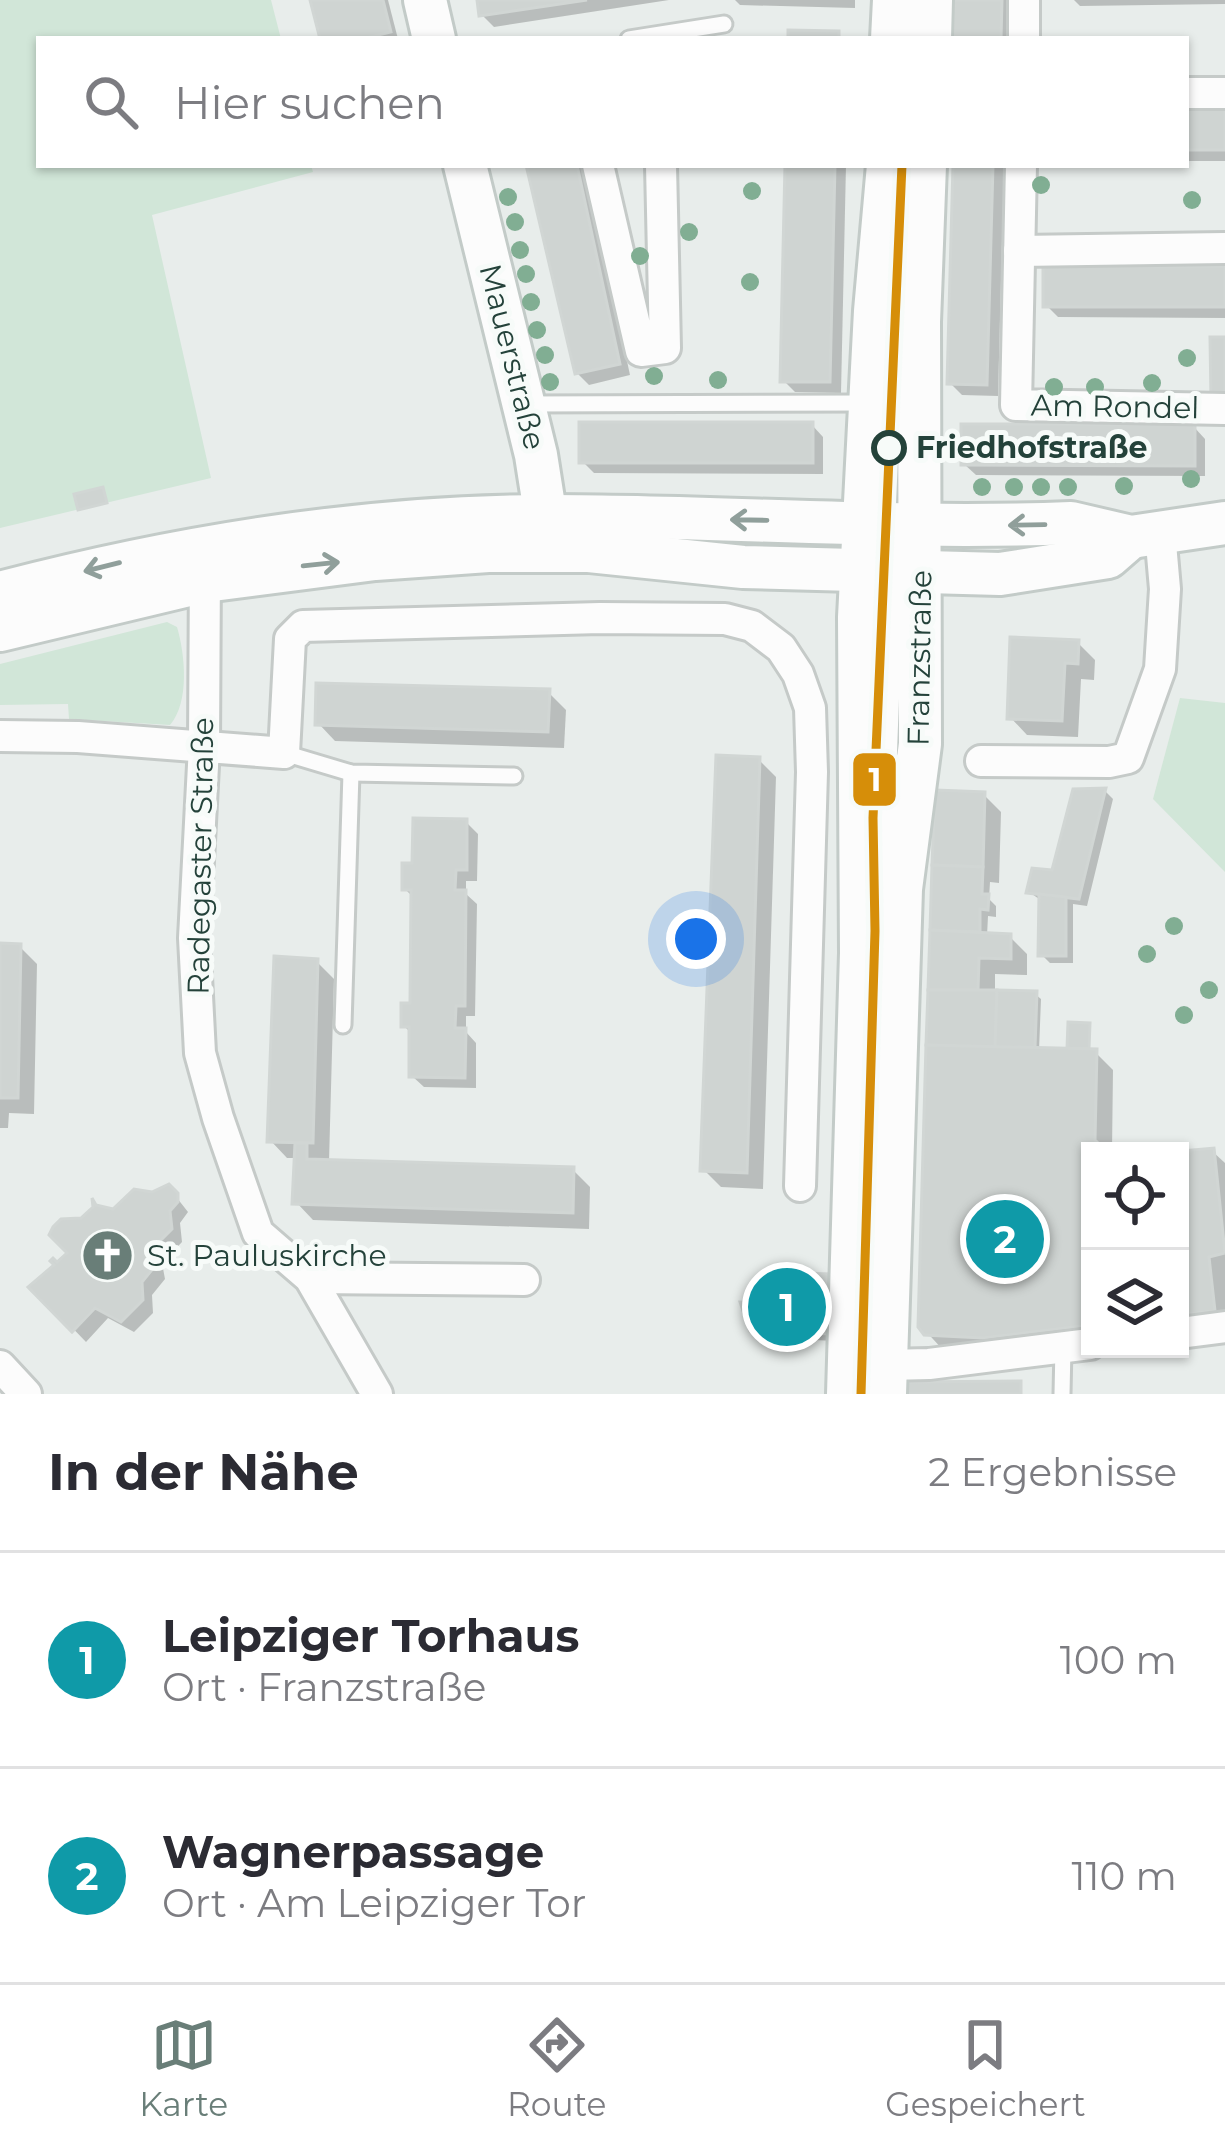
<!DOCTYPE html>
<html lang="de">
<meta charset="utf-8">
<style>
:root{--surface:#fff;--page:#f7f7f7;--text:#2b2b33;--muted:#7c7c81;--line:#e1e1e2;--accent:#697e78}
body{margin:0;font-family:Montserrat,sans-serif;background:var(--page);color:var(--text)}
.controls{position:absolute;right:36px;bottom:36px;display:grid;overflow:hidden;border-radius:0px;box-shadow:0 3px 9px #0004}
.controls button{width:108px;height:108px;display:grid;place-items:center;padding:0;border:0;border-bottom:3px solid var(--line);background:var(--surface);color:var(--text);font:60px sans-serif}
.you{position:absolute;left:696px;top:939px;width:42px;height:42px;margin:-30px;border:9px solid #fff;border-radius:50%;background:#1a73e8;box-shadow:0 0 0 18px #1a73e833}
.badge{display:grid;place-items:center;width:78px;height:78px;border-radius:50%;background:var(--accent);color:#fff;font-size:39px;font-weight:700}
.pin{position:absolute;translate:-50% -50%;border:6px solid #fff;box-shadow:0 3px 12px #0006}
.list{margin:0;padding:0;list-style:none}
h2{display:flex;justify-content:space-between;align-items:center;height:156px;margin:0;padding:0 48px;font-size:51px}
h2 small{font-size:39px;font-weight:400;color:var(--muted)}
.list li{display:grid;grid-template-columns:78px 1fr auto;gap:36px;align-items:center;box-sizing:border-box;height:216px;padding:0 48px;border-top:3px solid var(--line)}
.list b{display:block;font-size:45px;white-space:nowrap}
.list p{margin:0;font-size:39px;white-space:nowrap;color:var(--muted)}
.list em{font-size:39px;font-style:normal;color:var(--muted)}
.icon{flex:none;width:66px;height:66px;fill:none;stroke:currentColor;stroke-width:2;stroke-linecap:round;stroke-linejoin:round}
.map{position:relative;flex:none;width:1225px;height:1394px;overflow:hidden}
.search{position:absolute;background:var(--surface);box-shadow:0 3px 9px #0004;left:36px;right:36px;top:36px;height:132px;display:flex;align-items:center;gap:30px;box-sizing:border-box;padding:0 42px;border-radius:0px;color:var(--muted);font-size:45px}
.sheet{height:588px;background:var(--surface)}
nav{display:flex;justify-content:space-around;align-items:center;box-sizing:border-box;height:168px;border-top:3px solid var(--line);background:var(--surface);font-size:33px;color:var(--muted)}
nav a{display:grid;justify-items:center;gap:6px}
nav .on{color:var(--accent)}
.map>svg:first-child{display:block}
.green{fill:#d1e6d8}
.shadow{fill:#0003}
.building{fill:#cfd4d2;stroke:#d1d6d4;stroke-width:3}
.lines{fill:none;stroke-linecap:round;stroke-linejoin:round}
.lane-casing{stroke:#c5cac8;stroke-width:21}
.street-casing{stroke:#c5cac8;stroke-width:36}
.secondary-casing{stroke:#c3cbc8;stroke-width:48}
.lane{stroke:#fcfcfc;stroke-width:15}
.street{stroke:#fcfcfc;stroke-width:30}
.secondary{stroke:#fcfcfc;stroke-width:42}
.tram-1-casing{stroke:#f7fbf9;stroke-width:18}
.tram-1{stroke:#d68e09;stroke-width:9}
.tree{fill:#81ae93}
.oneway{stroke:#909f9b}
.stop-dot{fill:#f7fbf9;stroke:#24423a;stroke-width:6}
.labels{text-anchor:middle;stroke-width:10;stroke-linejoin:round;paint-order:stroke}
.street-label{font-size:30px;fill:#24423a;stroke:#f7fbf9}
.stop-label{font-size:30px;font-weight:bold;fill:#24423a;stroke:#f7fbf9;text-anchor:start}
.poi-label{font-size:30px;fill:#24423a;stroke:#f7fbf9;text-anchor:start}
.line-badge{stroke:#f7fbf9;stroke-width:4.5}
.badge-label{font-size:33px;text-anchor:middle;font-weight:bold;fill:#fff}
</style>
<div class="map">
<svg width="1225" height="1394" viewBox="0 0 1225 1394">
<rect width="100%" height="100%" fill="#e8edeb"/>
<!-- green -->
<g class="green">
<polygon points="0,0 271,0 281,39 39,39 39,165 311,165 313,172 152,215 211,478 0,528"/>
<path d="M167 622 177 627C185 654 190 702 170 725L69 719 68 704 0 705V664Z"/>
<polygon points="1180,698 1225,703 1225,872 1153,799"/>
</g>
<!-- shadow -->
<g class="shadow">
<polygon points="313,0 388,0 398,39 323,39"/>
<polygon points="480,0 669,0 494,27 482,15"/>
<polygon points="735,0 855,0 855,8 740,5"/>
<polygon points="957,0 1012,0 1011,39 956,39"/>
<polygon points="1074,0 1225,0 1225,4 1080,6"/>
<rect x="1186" y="112" width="39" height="49"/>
<polygon points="530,165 585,165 630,375 589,385 577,373"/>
<polygon points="788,165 846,165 841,393 795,392 783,380"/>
<polygon points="955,165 1004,165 998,396 962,395 950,383"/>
<polygon points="1225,269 1225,318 1058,317 1046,305"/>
<polygon points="812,425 823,437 823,474 594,473 582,461"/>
<polygon points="1194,427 1205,439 1205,476 976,475 964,464"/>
<polygon points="1078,643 1095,660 1094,680 1081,679 1078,737 1027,735 1010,717"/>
<polygon points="548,692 566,710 564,748 335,741 318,723"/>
<polygon points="759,760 776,777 763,1189 721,1187 703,1169"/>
<polygon points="1105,791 1113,799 1087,906 1073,904 1073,963 1050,963 1041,954 1042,901 1029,892 1054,874"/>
<polygon points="938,793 984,795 1001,812 999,883 990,882 989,899 996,906 996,917 988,916 987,936 1010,937 1027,954 1027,975 995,974 995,993 1035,994 1041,999 1039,1051 1075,1052 1088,1026 1089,1052 1095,1052 1113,1070 1112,1151 1090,1151 1090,1344 944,1351 921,1326"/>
<polygon points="466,822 478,834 477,881 466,881 466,894 477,904 475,1016 466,1016 466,1032 476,1043 476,1088 424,1087 412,1076 412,1034 404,1026 413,1006 414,898 405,889 415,866"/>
<polygon points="0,946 20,947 37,964 34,1114 9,1113 8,1128 0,1128"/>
<polygon points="317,962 334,979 329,1162 573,1170 590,1187 589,1229 313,1220 296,1202 297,1158 287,1158 270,1140"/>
<polygon points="1212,1151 1225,1163 1225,1328 1180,1334 1180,1154"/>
<polygon points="170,1189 188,1212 180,1223 182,1242 162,1263 165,1279 152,1295 153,1313 134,1332 108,1318 86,1342 33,1287 114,1213"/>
<polygon points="795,1276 838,1341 762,1338 753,1329 793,1307"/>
</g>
<!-- building -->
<g class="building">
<polygon points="310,0 383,0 391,32 362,39 320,39"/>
<polygon points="477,0 587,0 479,16"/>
<polygon points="954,0 1002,0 1001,39 953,39"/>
<polygon points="788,30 839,31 839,39 788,39"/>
<rect x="1186" y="109" width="39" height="41"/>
<polygon points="526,165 577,165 620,364 575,374"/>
<polygon points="785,165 835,165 830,382 780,382"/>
<polygon points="953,165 993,165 987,385 947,384"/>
<rect x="1043" y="266" width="182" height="41"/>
<polygon points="1210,337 1225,337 1225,400 1211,399"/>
<rect x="579" y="422" width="234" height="41"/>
<polygon points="961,424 1195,424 1195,466 961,465"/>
<polygon points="103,487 107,503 78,510 74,494"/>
<polygon points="1010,637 1079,640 1078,664 1065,663 1062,721 1007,719"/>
<polygon points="316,683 550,689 548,732 315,725"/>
<polygon points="716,755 760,757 747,1173 700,1171"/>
<polygon points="1106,788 1079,899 1026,893 1032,868 1052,870 1073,789"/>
<polygon points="935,790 985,792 983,867 932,865"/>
<polygon points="413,818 467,819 467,870 456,870 455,890 466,890 465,1006 456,1006 455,1028 466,1028 465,1078 409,1077 409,1027 401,1027 401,1003 410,1003 411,890 402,890 402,863 412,863"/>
<polygon points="932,865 983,867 982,894 989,894 988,910 980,909 980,932 930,930"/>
<polygon points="1039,894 1066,897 1066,956 1038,956"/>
<polygon points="930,930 1011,934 1011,959 979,958 978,990 928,990"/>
<polygon points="0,943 21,944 18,1098 0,1098"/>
<polygon points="274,956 318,959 313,1143 267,1142"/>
<polygon points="928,990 997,990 995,1048 926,1045"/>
<polygon points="997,990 1037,991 1035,1048 995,1048"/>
<polygon points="1068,1022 1090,1023 1089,1049 1067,1049"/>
<polygon points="926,1045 1097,1049 1095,1140 1106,1151 1090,1151 1090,1325 983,1338 924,1335 918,1327"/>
<polygon points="295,1143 307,1143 307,1159 574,1167 573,1213 292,1204"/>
<polygon points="1214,1148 1225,1253 1209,1257 1215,1311 1180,1315 1180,1151"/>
<polygon points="169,1184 178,1193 178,1202 170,1211 172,1229 151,1250 155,1266 142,1282 143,1300 121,1322 95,1308 72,1332 28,1287 54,1265 50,1261 53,1258 57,1262 67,1253 49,1235 53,1227 61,1219 81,1218 93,1207 92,1198 96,1205 113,1209 134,1189 152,1192"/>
<polygon points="792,1273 833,1274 831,1334 750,1331 740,1302 790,1304"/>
<polygon points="1021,1381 1021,1394 907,1394 907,1382"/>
</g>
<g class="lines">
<defs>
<g id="lane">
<polyline points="629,39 724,24"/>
<polyline points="526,404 868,403"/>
<polyline points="882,569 893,372"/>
<polyline points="284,753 351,773 514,776"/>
<polyline points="885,869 898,528"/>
<polyline points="343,1025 351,773"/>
<polyline points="1062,1394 1063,1347"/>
</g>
<g id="street">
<polyline points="1024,39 1024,0"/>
<polyline points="1186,93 1225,93"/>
<polyline points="598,165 641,351 665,348 661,165"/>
<polyline points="1021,165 1016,405 1225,409"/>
<polyline points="1019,251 1225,248"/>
<polyline points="205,563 204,746 194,938 200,1053 218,1118 258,1233 310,1278 377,1394"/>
<polyline points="0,736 78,737 284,753 290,639 303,626 600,618 725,619 752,626 781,648 798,674 810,708 812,772 800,1186"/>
<polyline points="981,761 1109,762 1128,758 1160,669 1165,589 1160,532"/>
<polyline points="310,1278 524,1280"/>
<polyline points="1180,1333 1225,1327"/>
<polyline points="886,1365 929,1364 1090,1344"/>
<polyline points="0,1366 26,1394"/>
</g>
<g id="secondary">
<polyline points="425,0 434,39"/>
<polyline points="892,39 894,0"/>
<polyline points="930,39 931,0"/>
<polyline points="465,165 536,455 550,544"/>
<path d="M0 593C180 546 364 516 550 516 724 516 897 530 1071 523L1131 537 1225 523"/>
<polyline points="0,630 205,581 375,559 488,551 589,551 743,567 1000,574 1108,557 1131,537"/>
<polyline points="848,1394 861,953 859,617 875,311 888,165"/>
<polyline points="885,1394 901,889 920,744 919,322 925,165"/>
</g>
</defs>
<!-- lane casing -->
<use href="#lane" class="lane-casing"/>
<!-- street casing -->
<use href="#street" class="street-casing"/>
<!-- secondary casing -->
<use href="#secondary" class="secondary-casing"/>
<!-- lane -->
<use href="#lane" class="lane"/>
<!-- street -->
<use href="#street" class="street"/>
<!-- secondary -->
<use href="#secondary" class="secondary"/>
<defs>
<polyline id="tram-1" points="861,1394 875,931 873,818 902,165"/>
</defs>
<!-- tram-1 casing -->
<use href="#tram-1" class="tram-1-casing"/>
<!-- tram-1 -->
<use href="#tram-1" class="tram-1"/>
</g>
<!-- trees -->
<g class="tree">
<circle cx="1041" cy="185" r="9"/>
<circle cx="752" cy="191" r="9"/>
<circle cx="508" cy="197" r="9"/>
<circle cx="1192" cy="200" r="9"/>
<circle cx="515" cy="222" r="9"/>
<circle cx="689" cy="232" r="9"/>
<circle cx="520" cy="250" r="9"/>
<circle cx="640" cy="256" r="9"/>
<circle cx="526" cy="274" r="9"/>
<circle cx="750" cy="282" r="9"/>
<circle cx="531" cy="302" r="9"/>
<circle cx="537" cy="330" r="9"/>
<circle cx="545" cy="355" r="9"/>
<circle cx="1187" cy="358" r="9"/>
<circle cx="654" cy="376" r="9"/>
<circle cx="718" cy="380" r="9"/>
<circle cx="550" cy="382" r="9"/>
<circle cx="1152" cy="383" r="9"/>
<circle cx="1054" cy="387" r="9"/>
<circle cx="1095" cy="387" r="9"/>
<circle cx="1191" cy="479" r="9"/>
<circle cx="1124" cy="486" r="9"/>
<circle cx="982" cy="487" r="9"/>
<circle cx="1014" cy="487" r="9"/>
<circle cx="1041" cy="487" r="9"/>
<circle cx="1068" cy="487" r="9"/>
<circle cx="1174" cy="926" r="9"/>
<circle cx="1147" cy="954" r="9"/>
<circle cx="1209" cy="990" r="9"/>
<circle cx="1184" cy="1015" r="9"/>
</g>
<!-- one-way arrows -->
<defs><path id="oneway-shaft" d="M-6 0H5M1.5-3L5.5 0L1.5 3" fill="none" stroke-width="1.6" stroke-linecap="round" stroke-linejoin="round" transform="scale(3)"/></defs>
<g class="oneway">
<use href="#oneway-shaft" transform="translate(749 520) rotate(-179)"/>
<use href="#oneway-shaft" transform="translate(1027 525) rotate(179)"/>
<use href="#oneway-shaft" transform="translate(321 564) rotate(-6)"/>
<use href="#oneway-shaft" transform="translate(102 567) rotate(166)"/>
</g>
<!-- icons -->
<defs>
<symbol id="church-disc" viewBox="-11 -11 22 22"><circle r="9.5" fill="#697e78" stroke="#f7fbf9"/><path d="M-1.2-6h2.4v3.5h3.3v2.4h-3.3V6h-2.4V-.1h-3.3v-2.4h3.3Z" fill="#fff"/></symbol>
</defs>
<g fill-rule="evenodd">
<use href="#church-disc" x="78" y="1226" width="59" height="59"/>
</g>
<!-- markers -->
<circle class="stop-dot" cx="889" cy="448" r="15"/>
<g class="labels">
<!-- street labels -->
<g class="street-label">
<text transform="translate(512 357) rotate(76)" y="10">Mauerstraße</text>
<text transform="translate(1115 407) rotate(1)" y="10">Am Rondel</text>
<text transform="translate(920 658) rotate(-89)" y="10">Franzstraße</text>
<text transform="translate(201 856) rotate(-89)" y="10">Radegaster Straße</text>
</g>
<!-- stop labels -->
<g class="stop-label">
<text x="916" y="458">Friedhofstraße</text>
</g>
<!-- poi labels -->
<g class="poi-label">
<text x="147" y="1266">St. Pauluskirche</text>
</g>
</g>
<rect class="line-badge" x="851" y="751" width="47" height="57" rx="12" fill="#d68e09"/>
<g class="badge-label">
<text x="875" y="791">1</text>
</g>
</svg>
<div class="controls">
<button><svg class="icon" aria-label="locate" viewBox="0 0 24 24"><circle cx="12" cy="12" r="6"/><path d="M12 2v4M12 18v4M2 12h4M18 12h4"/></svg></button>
<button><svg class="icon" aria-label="layers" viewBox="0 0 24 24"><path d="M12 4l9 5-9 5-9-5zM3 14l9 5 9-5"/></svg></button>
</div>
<div class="you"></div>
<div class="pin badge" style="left:787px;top:1307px;background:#0f9aa8">1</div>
<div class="pin badge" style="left:1005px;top:1239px;background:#0f9aa8">2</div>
<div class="search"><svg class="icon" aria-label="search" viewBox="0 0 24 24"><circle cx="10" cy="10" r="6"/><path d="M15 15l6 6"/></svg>Hier suchen</div>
</div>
<section class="sheet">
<h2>In der Nähe<small>2 Ergebnisse</small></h2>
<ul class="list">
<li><span class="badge" style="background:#0f9aa8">1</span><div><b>Leipziger Torhaus</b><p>Ort · Franzstraße</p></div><em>100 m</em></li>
<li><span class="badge" style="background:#0f9aa8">2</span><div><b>Wagnerpassage</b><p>Ort · Am Leipziger Tor</p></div><em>110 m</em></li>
</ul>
</section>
<nav>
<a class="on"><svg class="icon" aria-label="map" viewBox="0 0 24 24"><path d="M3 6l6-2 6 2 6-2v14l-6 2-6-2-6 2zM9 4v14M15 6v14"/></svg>Karte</a>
<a><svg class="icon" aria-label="directions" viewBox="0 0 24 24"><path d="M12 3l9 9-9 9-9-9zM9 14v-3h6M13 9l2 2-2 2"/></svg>Route</a>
<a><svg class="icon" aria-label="saved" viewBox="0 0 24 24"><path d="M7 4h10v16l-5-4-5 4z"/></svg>Gespeichert</a>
</nav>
